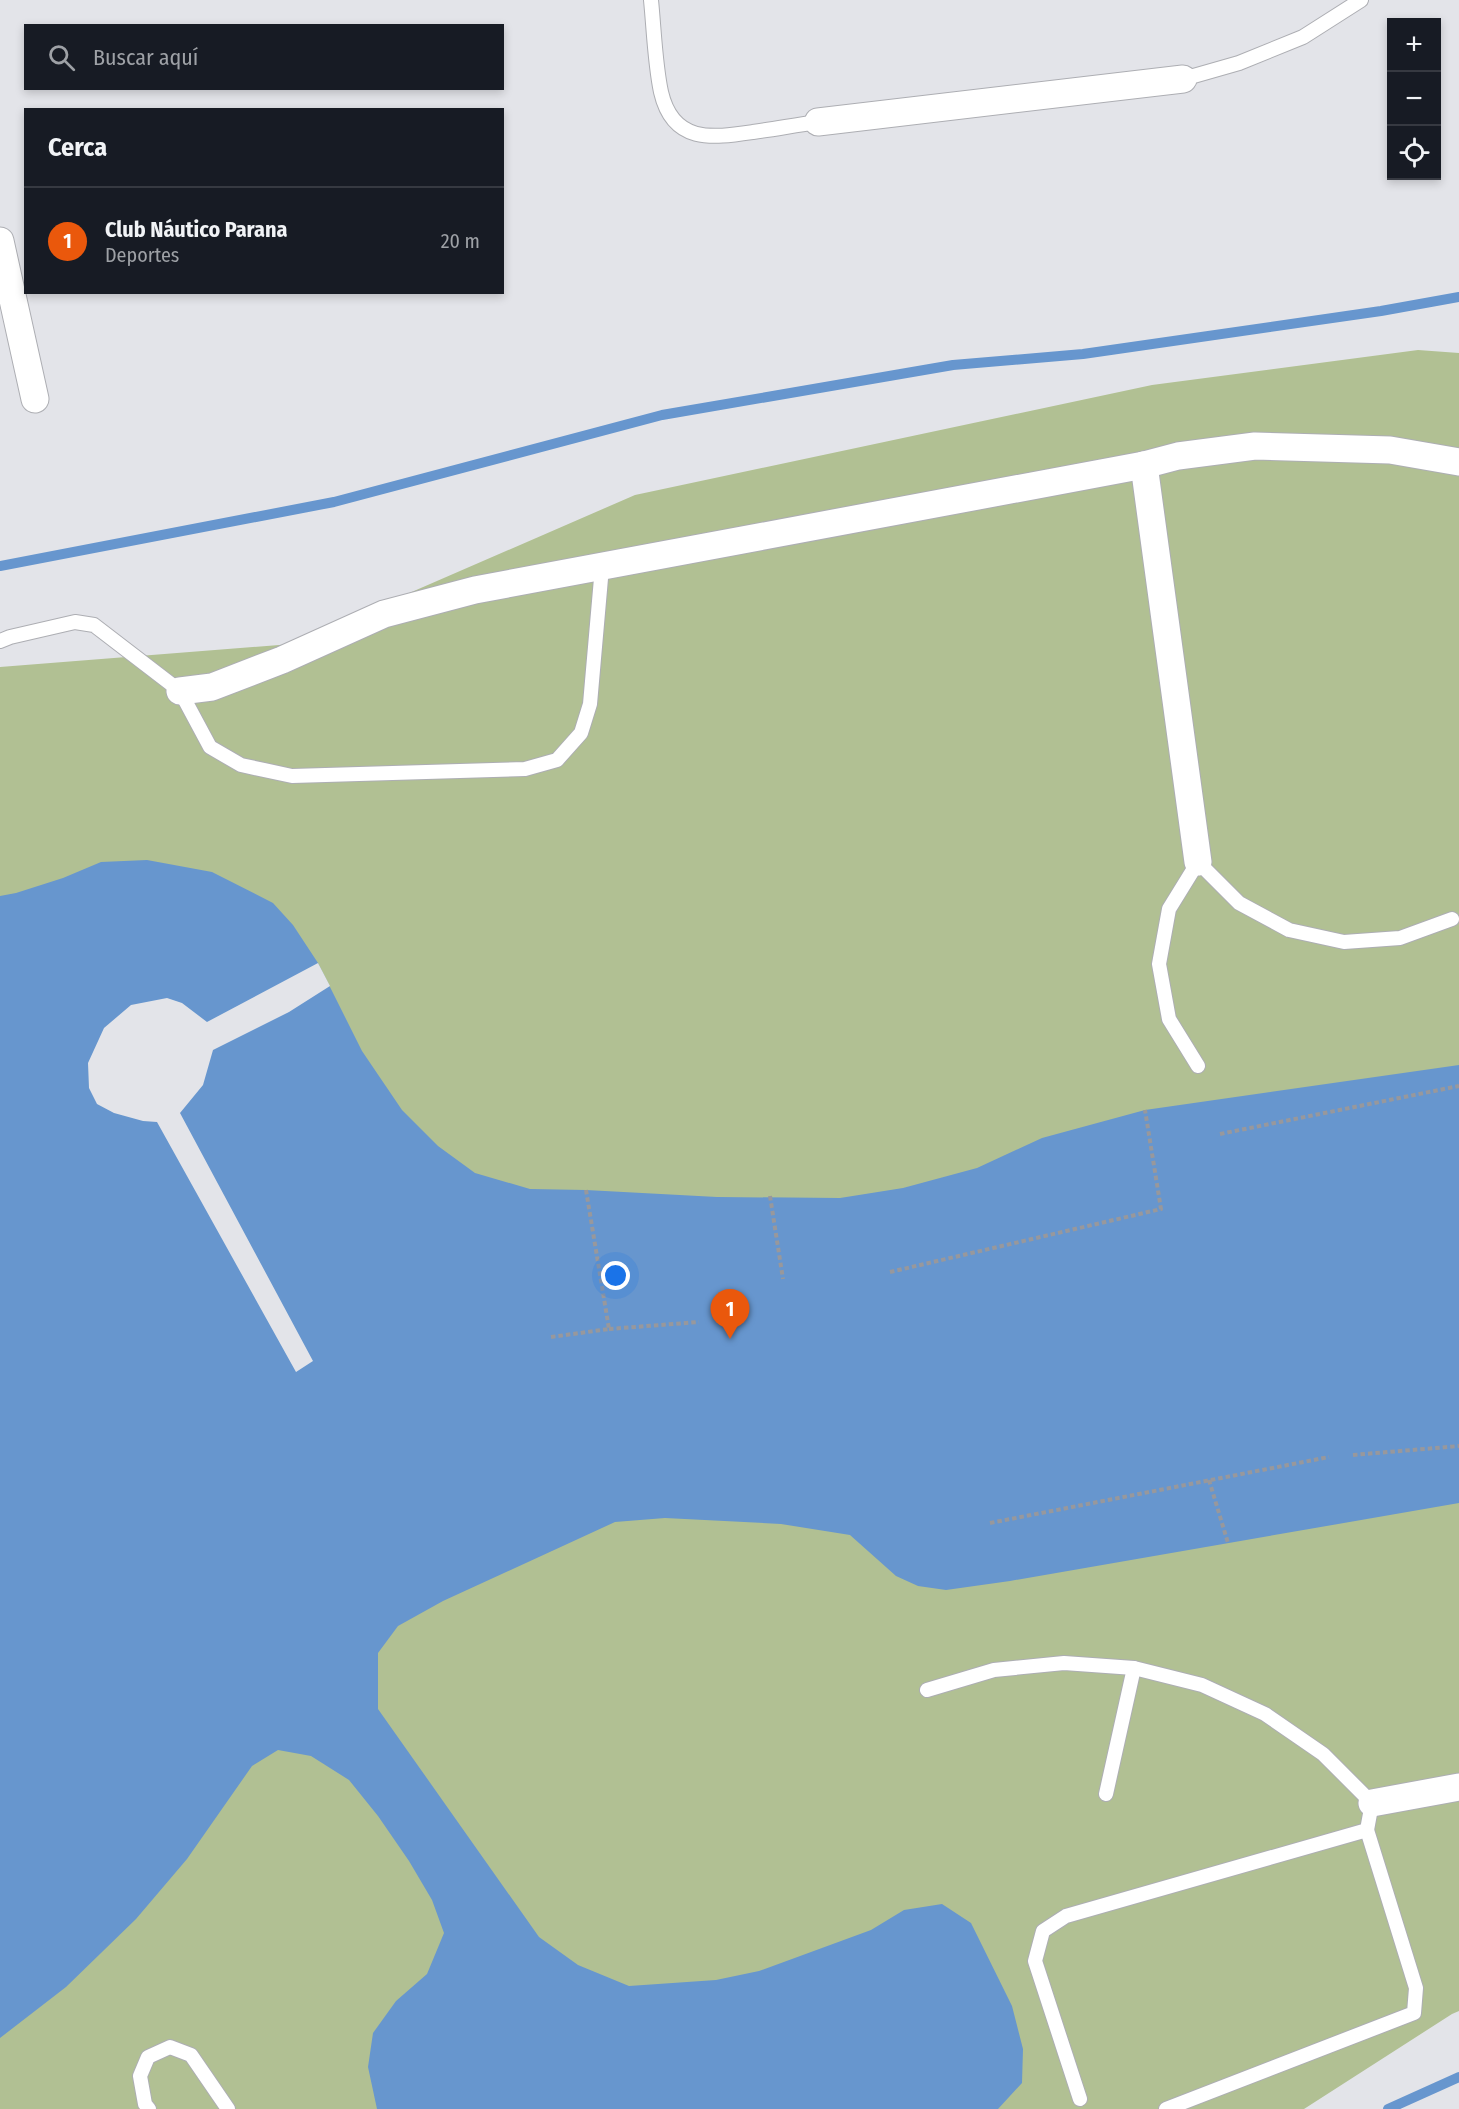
<!DOCTYPE html>
<html lang="es">
<meta charset="utf-8">
<style>
:root{--surface:#171b24;--page:#20242c;--text:#f1f3f6;--muted:#9ea1a6;--line:#363941;--accent:#ea580c}
body{margin:0;font-family:"Fira Sans Condensed",sans-serif;background:var(--page);color:var(--text)}
.controls{position:absolute;right:18px;top:18px;display:grid;overflow:hidden;border-radius:0px;box-shadow:0 3px 9px #0003}
.controls button{width:54px;height:54px;display:grid;place-items:center;padding:0;border:0;border-bottom:2px solid var(--line);background:var(--surface);color:var(--text);font:30px sans-serif}
.you{position:absolute;left:616px;top:1276px;width:21px;height:21px;margin:-15px;border:4px solid #fff;border-radius:50%;background:#1a73e8;box-shadow:0 0 0 9px #1a73e833}
.badge{display:grid;place-items:center;width:39px;height:39px;border-radius:50%;background:var(--accent);color:#fff;font-size:20px;font-weight:700}
.pin{position:absolute;translate:-50% -50px;filter:drop-shadow(0 2px 3px #0008)}
.pin::after{content:'';position:absolute;top:32px;width:21px;height:18px;background:inherit;clip-path:polygon(0 0,100% 0,50% 100%)}
.list{margin:0;padding:0;list-style:none}
h2{display:flex;justify-content:space-between;align-items:center;height:78px;margin:0;padding:0 24px;font-size:26px}
h2 small{font-size:20px;font-weight:400;color:var(--muted)}
.list li{display:grid;grid-template-columns:39px 1fr auto;gap:18px;align-items:center;box-sizing:border-box;height:108px;padding:0 24px;border-top:2px solid var(--line)}
.list b{display:block;font-size:22px;white-space:nowrap}
.list p{margin:0;font-size:20px;white-space:nowrap;color:var(--muted)}
.list em{font-size:20px;font-style:normal;color:var(--muted)}
.icon{flex:none;width:33px;height:33px;fill:none;stroke:currentColor;stroke-width:2;stroke-linecap:round;stroke-linejoin:round}
.map{position:relative;flex:none;width:1459px;height:2109px;overflow:hidden}
.search{position:absolute;background:var(--surface);box-shadow:0 3px 9px #0003;left:24px;top:24px;width:480px;height:66px;display:flex;align-items:center;gap:15px;box-sizing:border-box;padding:0 21px;border-radius:0px;color:var(--muted);font-size:22px}
.panel{position:absolute;background:var(--surface);box-shadow:0 3px 9px #0003;left:24px;top:108px;width:480px;height:186px;border-radius:0px}
.map>svg:first-child{display:block}
.green{fill:#b1c093}
.water{fill:#6796ce}
.pier{fill:#e3e4e9}
.lines{fill:none;stroke-linecap:round;stroke-linejoin:round}
.stream{stroke:#6796ce;stroke-width:10}
.service-casing{stroke:#adaeb3;stroke-width:16}
.minor-casing{stroke:#adaeb3;stroke-width:29}
.path{stroke:#98989c;stroke-width:4;stroke-dasharray:4.5 3;stroke-linecap:butt}
.service{stroke:#fff;stroke-width:14}
.minor{stroke:#fff;stroke-width:27}
</style>
<div class="map">
<svg width="1459" height="2109" viewBox="0 0 1459 2109">
<rect width="100%" height="100%" fill="#e3e4e9"/>
<!-- green -->
<polygon class="green" points="1418,350 1459,353 1459,2011 1452,2014 1304,2109 0,2109 0,667 292,644 635,495 1152,385"/>
<!-- water -->
<polygon class="water" points="147,860 212,872 273,903 293,925 318,963 362,1051 402,1110 438,1146 475,1173 530,1189 586,1190 717,1197 840,1198 903,1188 977,1168 1042,1138 1145,1110 1459,1065 1459,1503 1010,1581 946,1590 918,1586 896,1576 850,1535 781,1524 665,1518 615,1522 443,1601 398,1626 378,1653 378,1709 539,1937 578,1965 629,1986 716,1980 759,1971 871,1930 904,1910 942,1904 971,1923 1012,2006 1023,2049 1022,2083 998,2109 377,2109 368,2067 373,2033 396,2001 427,1974 444,1933 432,1900 409,1861 378,1816 349,1780 311,1756 278,1750 252,1766 187,1859 136,1919 66,1987 0,2038 0,896 16,893 63,878 101,862"/>
<!-- pier -->
<polygon class="pier" points="318,963 330,986 289,1012 213,1050 203,1085 180,1113 313,1361 296,1372 157,1122 143,1121 114,1113 97,1104 89,1088 88,1063 104,1028 131,1005 167,998 182,1003 207,1022"/>
<g class="lines">
<!-- stream -->
<g class="stream">
<polyline points="0,566 334,502 662,415 953,365 1083,354 1381,311 1459,297"/>
<polyline points="1388,2109 1459,2077"/>
</g>
<defs>
<g id="service">
<path d="M651 0C654 30 655 64 661 92 673 144 712 138 753 132 775 129 796 125 818 122"/>
<polyline points="1183,79 1239,63 1303,37 1361,0"/>
<polyline points="0,641 10,637 75,622 94,625 180,691 210,747 241,765 292,776 525,769 557,760 581,733 590,704 602,567"/>
<polyline points="1198,1066 1169,1019 1159,964 1169,909 1198,862 1239,903 1289,930 1344,942 1400,938 1452,919"/>
<polyline points="927,1690 994,1670 1064,1663 1134,1668 1202,1685 1265,1714 1323,1754 1372,1803 1367,1830 1066,1916 1043,1931 1035,1961 1080,2099"/>
<polyline points="1106,1794 1134,1668"/>
<polyline points="149,2109 145,2104 140,2076 148,2057 170,2047 191,2055 228,2109"/>
<polyline points="1166,2109 1414,2013 1416,1988 1367,1830"/>
</g>
<g id="minor">
<polyline points="818,122 1183,79"/>
<polyline points="0,241 35,399"/>
<polyline points="1144,465 1198,862"/>
<polyline points="180,691 212,687 282,660 384,614 475,590 1144,465 1178,456 1255,446 1390,450 1459,462"/>
<polyline points="1372,1803 1459,1787"/>
</g>
</defs>
<!-- service casing -->
<use href="#service" class="service-casing"/>
<!-- minor casing -->
<use href="#minor" class="minor-casing"/>
<!-- path -->
<g class="path">
<polyline points="1220,1134 1459,1086"/>
<polyline points="770,1196 783,1279"/>
<polyline points="890,1272 1161,1209 1145,1110"/>
<polyline points="609,1329 699,1322"/>
<polyline points="551,1337 609,1329 586,1190"/>
<polyline points="1353,1455 1459,1446"/>
<polyline points="1209,1480 1228,1543"/>
<polyline points="990,1523 1329,1457"/>
</g>
<!-- service -->
<use href="#service" class="service"/>
<!-- minor -->
<use href="#minor" class="minor"/>
</g>
</svg>
<div class="controls">
<button>+</button>
<button>−</button>
<button><svg class="icon" aria-label="locate" viewBox="0 0 24 24"><circle cx="12" cy="12" r="6"/><path d="M12 2v4M12 18v4M2 12h4M18 12h4"/></svg></button>
</div>
<div class="you"></div>
<div class="pin badge" style="left:730px;top:1339px">1</div>
<div class="search"><svg class="icon" aria-label="search" viewBox="0 0 24 24"><circle cx="10" cy="10" r="6"/><path d="M15 15l6 6"/></svg>Buscar aquí</div>
<section class="panel">
<h2>Cerca<small></small></h2>
<ul class="list">
<li><span class="badge">1</span><div><b>Club Náutico Parana</b><p>Deportes</p></div><em>20 m</em></li>
</ul>
</section>
</div>
